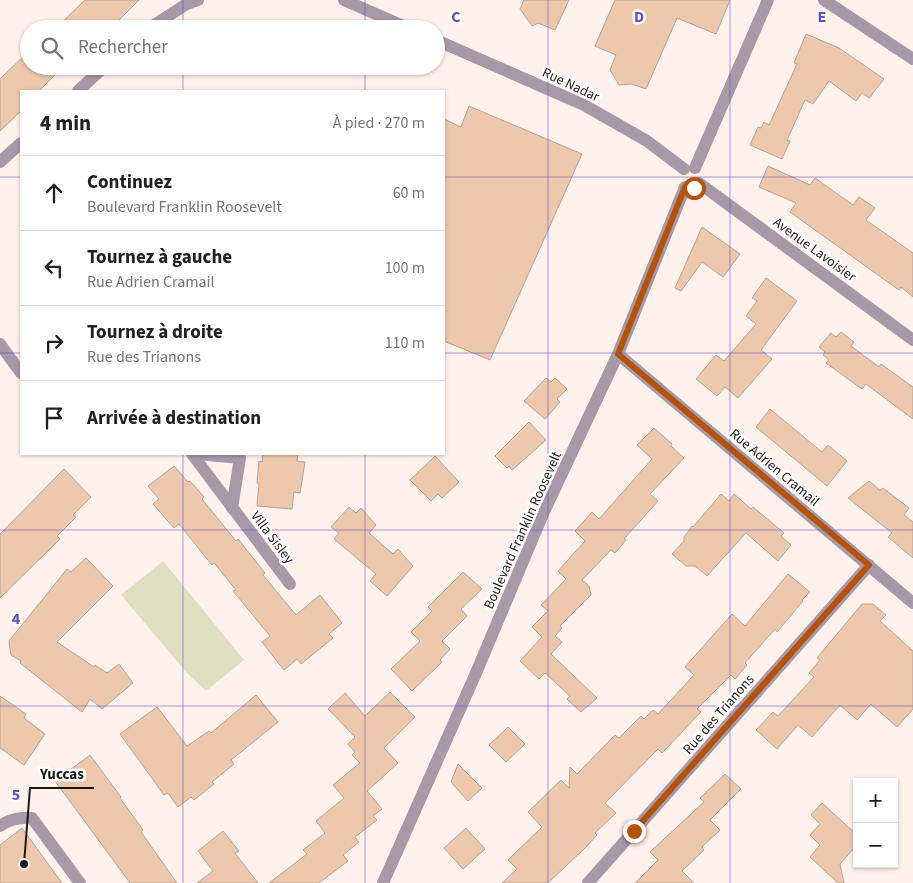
<!DOCTYPE html>
<html lang="fr">
<meta charset="utf-8">
<style>
:root{--surface:#fff;--page:#f6f6f6;--text:#202124;--muted:#757577;--line:#e0e0e0}
body{margin:0;font-family:"Source Sans 3",sans-serif;background:var(--page);color:var(--text)}
.controls{position:absolute;right:15px;bottom:15px;display:grid;overflow:hidden;border-radius:0px;box-shadow:0 1px 4px #0004}
.controls button{width:45px;height:45px;display:grid;place-items:center;padding:0;border:0;border-bottom:1px solid var(--line);background:var(--surface);color:var(--text);font:25px sans-serif}
.stop{position:absolute;width:15px;height:15px;margin:-11px;border:4px solid #b45309;border-radius:50%;background:#fff}
.stop.end{background:#b45309;border-color:#fff;box-shadow:0 1px 5px #0008}
.list{margin:0;padding:0;list-style:none}
h2{display:flex;justify-content:space-between;align-items:center;height:65px;margin:0;padding:0 20px;font-size:21px}
h2 small{font-size:16px;font-weight:400;color:var(--muted)}
.list li{display:grid;grid-template-columns:32px 1fr auto;gap:15px;align-items:center;box-sizing:border-box;height:75px;padding:0 20px;border-top:1px solid var(--line)}
.list b{display:block;font-size:19px;white-space:nowrap}
.list p{margin:0;font-size:16px;white-space:nowrap;color:var(--muted)}
.list em{font-size:16px;font-style:normal;color:var(--muted)}
.icon{flex:none;width:28px;height:28px;fill:none;stroke:currentColor;stroke-width:2;stroke-linecap:round;stroke-linejoin:round}
.map{position:relative;flex:none;width:913px;height:883px;overflow:hidden}
.search{position:absolute;background:var(--surface);box-shadow:0 1px 4px #0004;left:20px;top:20px;width:425px;height:55px;display:flex;align-items:center;gap:12px;box-sizing:border-box;padding:0 18px;border-radius:28px;color:var(--muted);font-size:19px}
.panel{position:absolute;background:var(--surface);box-shadow:0 1px 4px #0004;left:20px;top:90px;width:425px;height:365px;border-radius:0px}
.map>svg:first-child{display:block}
.pitch{fill:#dcdfc0}
.building{fill:#eec8ac;stroke:#b1a49b}
.lines{fill:none;stroke-linecap:round;stroke-linejoin:round}
.minor{stroke:#a799a7;stroke-width:12}
.route{stroke:#b45309;stroke-width:6}
.grid{fill:none;stroke:#654cc5;stroke-width:1;stroke-opacity:0.55}
.labels{text-anchor:middle;stroke-width:5;stroke-linejoin:round;paint-order:stroke}
.street-label{font-size:14px;fill:#1d1815;stroke:#fff}
.grid-label{font-size:16px;text-anchor:middle;font-weight:bold;fill:#654cc5;stroke:#fff;stroke-width:5;stroke-linejoin:round;paint-order:stroke}
.leader{fill:none;stroke:#1d1815;stroke-width:2}
.callout-dot{fill:#1d1815;stroke:#fff;stroke-width:2}
.callout-label{font-size:15px;text-anchor:middle;font-weight:bold;fill:#1d1815;stroke:#fff;stroke-width:5;stroke-linejoin:round;paint-order:stroke}
</style>
<div class="map">
<svg width="913" height="883" viewBox="0 0 913 883">
<rect width="100%" height="100%" fill="#fff2ec"/>
<!-- pitch -->
<polygon class="pitch" points="163,561 244,660 206,691 188,674 121,595"/>
<!-- building -->
<g class="building">
<polygon points="85,0 139,0 110,29 55,29"/>
<polygon points="524,0 569,0 555,30 538,23 532,26 520,9"/>
<polygon points="615,0 730,0 716,34 677,18 646,89 632,84 619,85 610,70 616,55 595,46"/>
<polygon points="806,34 839,48 884,79 869,98 862,93 856,101 829,81 813,104 805,100 787,140 790,141 782,159 750,145 758,127 761,128 764,122 769,125 797,64 794,63"/>
<polygon points="29,51 29,66 64,66 39,91 21,91 21,111 0,131 0,79"/>
<polygon points="469,106 582,154 490,360 444,341 444,119 461,127"/>
<polygon points="768,166 810,185 815,178 853,205 859,197 875,208 866,220 913,253 913,297 901,287 899,290 790,212 796,203 759,187"/>
<polygon points="702,227 740,254 723,277 702,262 681,291 675,288"/>
<polygon points="766,278 797,301 761,350 772,359 738,398 725,387 717,396 696,379 716,355 724,361 756,324 746,316 757,301 752,298"/>
<polygon points="841,332 854,342 851,346 879,367 881,364 913,387 913,419 866,384 862,389 826,363 829,360 823,355 825,352 819,347 831,333 836,337"/>
<polygon points="546,378 551,382 555,378 567,389 557,399 560,402 545,419 524,401"/>
<polygon points="770,409 822,452 828,445 847,461 827,486 756,427"/>
<polygon points="529,422 546,440 512,470 509,466 507,468 495,456"/>
<polygon points="654,428 672,444 671,446 684,458 650,494 658,501 624,539 626,540 615,553 611,550 582,580 589,586 591,595 560,626 562,628 555,636 562,642 551,654 597,698 581,712 567,699 570,696 545,673 539,679 520,661 542,637 532,627 548,611 541,605 566,579 558,571 585,541 575,531 592,512 599,519 652,459 637,445"/>
<polygon points="263,454 298,454 297,461 305,462 300,493 294,492 292,509 257,506 259,484 257,483 259,461 262,462"/>
<polygon points="435,456 459,482 442,498 438,494 431,501 410,480"/>
<polygon points="174,466 188,482 190,481 204,497 202,499 236,541 238,539 265,573 263,575 296,615 320,595 342,623 329,634 333,638 301,664 297,659 284,670 262,642 270,636 233,591 236,590 214,563 212,565 179,524 174,528 153,504 159,499 148,486"/>
<polygon points="64,469 91,497 73,515 76,517 57,536 60,539 0,598 0,534"/>
<polygon points="869,481 880,490 883,488 909,508 904,515 913,522 913,558 888,537 892,533 848,498"/>
<polygon points="721,494 729,501 734,494 751,509 753,507 784,533 781,536 791,545 778,561 746,533 707,576 695,566 686,566 672,554 684,541 684,537 692,526 693,527"/>
<polygon points="349,507 356,513 361,508 376,525 369,533 393,554 398,549 413,566 387,596 370,581 376,574 334,539 339,533 331,527"/>
<polygon points="86,558 113,586 57,642 94,667 95,665 107,673 119,664 133,683 102,709 90,699 82,712 20,663 21,661 11,655 9,641 67,569 71,572"/>
<polygon points="463,572 482,589 461,609 467,616 442,641 450,649 440,660 442,662 412,691 391,669 420,641 411,632 432,611 428,607"/>
<polygon points="788,574 810,592 802,600 803,601 777,632 775,629 745,663 747,665 735,679 731,675 697,709 701,712 662,753 658,749 605,803 616,813 595,833 597,835 585,848 548,883 502,883 517,869 508,860 542,827 528,812 561,780 569,788 570,767 577,774 615,735 619,738 641,716 644,719 653,710 658,714 694,675 685,667 732,614 745,626"/>
<polygon points="862,604 873,604 886,615 880,621 913,651 913,709 897,727 871,704 857,720 840,705 812,737 798,725 777,749 756,730 773,712 778,716 814,677 809,673 820,660 817,658"/>
<polygon points="390,692 415,717 384,748 398,763 367,791 382,809 373,816 377,820 355,837 359,842 343,855 348,861 319,883 269,883 307,854 303,850 325,833 316,821 344,798 333,785 360,763 352,755 355,752 348,744 355,737 328,709 345,693 365,716"/>
<polygon points="256,695 278,722 231,760 234,764 212,782 214,784 194,800 191,797 178,807 168,793 164,795 120,734 157,707 187,746 209,731 211,733"/>
<polygon points="0,696 26,714 24,718 45,734 24,765 0,748"/>
<polygon points="508,727 525,744 506,762 489,745"/>
<polygon points="90,755 121,797 120,798 143,830 141,832 177,883 130,883 55,781"/>
<polygon points="458,764 482,788 468,801 451,782"/>
<polygon points="725,774 741,789 710,820 720,830 702,847 704,850 682,871 694,883 635,883 658,860 650,852 704,802 700,798"/>
<polygon points="822,803 857,835 857,845 840,864 844,883 838,883 810,857 820,845 810,835 820,824 811,815"/>
<polygon points="22,828 62,883 0,883 0,845"/>
<polygon points="466,828 485,849 463,869 444,848"/>
<polygon points="223,831 239,851 235,853 258,883 197,883 213,871 198,851"/>
</g>
<g class="lines">
<!-- minor -->
<g class="minor">
<polyline points="344,0 410,29"/>
<polyline points="824,0 913,59"/>
<polyline points="148,29 185,5 198,0"/>
<polyline points="436,40 584,105 647,141 684,169"/>
<polyline points="78,91 105,66"/>
<polyline points="0,162 21,143"/>
<polyline points="695,168 768,0"/>
<polyline points="699,183 913,340"/>
<polyline points="0,344 21,373"/>
<polyline points="618,354 913,603"/>
<polyline points="192,454 290,584"/>
<polyline points="197,454 240,458 232,508"/>
<path d="M0 826C10 819 20 817 32 818L80 883"/>
<polyline points="383,883 476,673 543,514 618,354 685,187"/>
<polyline points="588,883 869,565"/>
</g>
</g>
<g class="lines">
<!-- route -->
<polyline class="route" points="634,831 869,565 618,354 685,187 694,188"/>
</g>
<!-- grid -->
<path class="grid" d="M183 0V29M365 0V29M548 0V883M730 0V883M183 66V91M365 66V91M0 177H21M444 177H913M0 353H21M444 353H913M183 454V883M365 454V883M0 530H913M0 706H913"/>
<g class="labels">
<!-- street labels -->
<g class="street-label">
<text transform="translate(571 84) rotate(25)" y="5">Rue Nadar</text>
<text transform="translate(815 249) rotate(36)" y="5">Avenue Lavoisier</text>
<text transform="translate(775 467) rotate(40)" y="5">Rue Adrien Cramail</text>
<text transform="translate(522 530) rotate(-66)" y="5">Boulevard Franklin Roosevelt</text>
<text transform="translate(273 537) rotate(53)" y="5">Villa Sisley</text>
<text transform="translate(718 714) rotate(-49)" y="5">Rue des Trianons</text>
</g>
</g>
<g class="grid-label">
<text x="456" y="22">C</text>
<text x="639" y="22">D</text>
<text x="822" y="22">E</text>
<text x="16" y="624">4</text>
<text x="16" y="800">5</text>
</g>
<!-- callouts -->
<path class="leader" d="M24 864L30 788H94"/>
<circle class="callout-dot" cx="24" cy="864" r="5"/>
<g class="callout-label">
<text x="62" y="779">Yuccas</text>
</g>
</svg>
<div class="controls">
<button>+</button>
<button>−</button>
</div>
<div class="stop" style="left:694px;top:188px"></div>
<div class="stop end" style="left:634px;top:831px"></div>
<div class="search"><svg class="icon" aria-label="search" viewBox="0 0 24 24"><circle cx="10" cy="10" r="6"/><path d="M15 15l6 6"/></svg>Rechercher</div>
<section class="panel">
<h2>4 min<small>À pied · 270 m</small></h2>
<ul class="list">
<li><svg class="icon" aria-label="ahead" viewBox="0 0 24 24"><path d="M12 20V5M6 11l6-6 6 6"/></svg><div><b>Continuez</b><p>Boulevard Franklin Roosevelt</p></div><em>60 m</em></li>
<li><svg class="icon" aria-label="left" viewBox="0 0 24 24"><path d="M17 20v-9H6M10 6l-5 5 5 5"/></svg><div><b>Tournez à gauche</b><p>Rue Adrien Cramail</p></div><em>100 m</em></li>
<li><svg class="icon" aria-label="right" viewBox="0 0 24 24"><path d="M7 20v-9h11M14 6l5 5-5 5"/></svg><div><b>Tournez à droite</b><p>Rue des Trianons</p></div><em>110 m</em></li>
<li><svg class="icon" aria-label="arrive" viewBox="0 0 24 24"><path d="M6 21V4h12l-3 4 3 4H6"/></svg><div><b>Arrivée à destination</b></div></li>
</ul>
</section>
</div>
